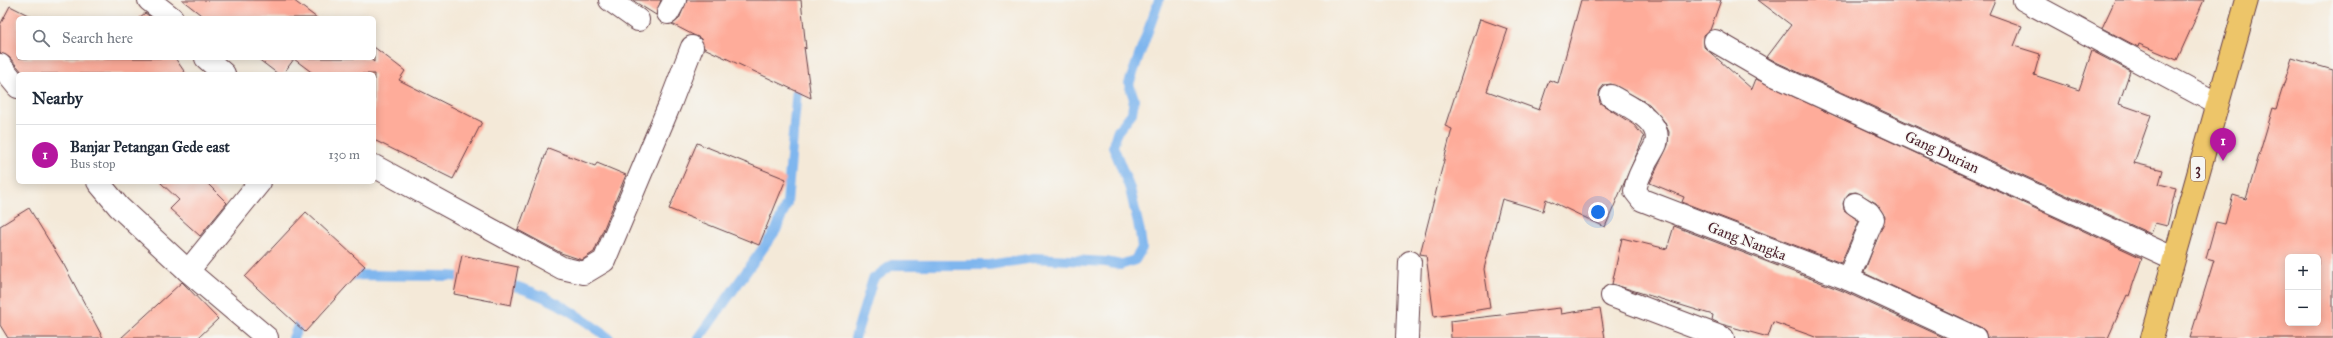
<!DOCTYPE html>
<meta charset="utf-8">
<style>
:root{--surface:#fff;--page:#f6f6f7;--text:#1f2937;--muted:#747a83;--line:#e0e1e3;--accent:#b5179e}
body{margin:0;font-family:"IM FELL Great Primer",serif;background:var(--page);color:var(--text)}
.controls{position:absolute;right:12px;bottom:12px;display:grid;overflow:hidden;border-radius:6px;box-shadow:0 2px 10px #0003}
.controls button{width:36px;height:36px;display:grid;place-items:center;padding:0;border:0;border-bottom:1px solid var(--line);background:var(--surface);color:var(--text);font:20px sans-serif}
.you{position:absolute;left:1598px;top:212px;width:14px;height:14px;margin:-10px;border:3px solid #fff;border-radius:50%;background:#1a73e8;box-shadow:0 0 0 6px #1a73e833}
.badge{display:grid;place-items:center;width:26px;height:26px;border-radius:50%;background:var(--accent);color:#fff;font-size:13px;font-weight:700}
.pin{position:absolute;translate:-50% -33px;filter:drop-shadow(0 1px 2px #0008)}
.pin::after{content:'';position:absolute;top:21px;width:14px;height:12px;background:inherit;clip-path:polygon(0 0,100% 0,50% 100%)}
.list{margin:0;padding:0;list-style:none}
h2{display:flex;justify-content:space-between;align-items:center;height:52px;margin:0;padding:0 16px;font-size:17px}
h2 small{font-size:13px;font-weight:400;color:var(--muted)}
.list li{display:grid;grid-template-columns:26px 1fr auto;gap:12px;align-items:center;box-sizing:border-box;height:60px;padding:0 16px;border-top:1px solid var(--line)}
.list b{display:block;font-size:15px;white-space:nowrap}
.list p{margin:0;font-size:13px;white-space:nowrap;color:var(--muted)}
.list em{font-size:13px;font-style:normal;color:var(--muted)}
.icon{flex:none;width:22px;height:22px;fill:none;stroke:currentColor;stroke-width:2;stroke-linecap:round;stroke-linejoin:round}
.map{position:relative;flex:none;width:2333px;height:338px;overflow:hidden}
.search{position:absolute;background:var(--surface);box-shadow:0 2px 10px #0003;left:16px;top:16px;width:360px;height:44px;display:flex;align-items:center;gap:10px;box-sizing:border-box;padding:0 14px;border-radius:6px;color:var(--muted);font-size:15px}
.panel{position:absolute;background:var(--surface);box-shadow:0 2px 10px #0003;left:16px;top:72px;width:360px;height:112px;border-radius:6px}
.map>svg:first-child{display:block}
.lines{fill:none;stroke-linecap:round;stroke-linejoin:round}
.stream{stroke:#7fb6ee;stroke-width:10}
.building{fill:#feac9a;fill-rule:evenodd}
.minor-casing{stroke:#643d45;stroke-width:24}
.highway-casing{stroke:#643d45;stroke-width:24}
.minor{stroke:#fff;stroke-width:22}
.highway{stroke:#edc569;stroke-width:22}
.labels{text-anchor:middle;stroke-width:3;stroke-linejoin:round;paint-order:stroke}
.shield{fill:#f6f6f2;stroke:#7e6067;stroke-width:1}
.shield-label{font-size:14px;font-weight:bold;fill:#4a1f2b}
.street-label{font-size:15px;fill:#4a1f2b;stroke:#f6f6f2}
</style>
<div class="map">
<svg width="2333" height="338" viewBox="0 0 2333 338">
<rect width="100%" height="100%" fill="#f6f6f2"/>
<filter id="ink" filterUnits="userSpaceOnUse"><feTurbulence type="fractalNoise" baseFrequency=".025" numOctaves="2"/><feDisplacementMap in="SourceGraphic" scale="8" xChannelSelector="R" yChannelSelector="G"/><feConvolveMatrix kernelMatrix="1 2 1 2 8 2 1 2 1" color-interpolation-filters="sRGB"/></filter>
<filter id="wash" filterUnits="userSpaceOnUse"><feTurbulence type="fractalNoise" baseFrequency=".012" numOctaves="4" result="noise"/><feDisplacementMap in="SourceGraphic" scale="16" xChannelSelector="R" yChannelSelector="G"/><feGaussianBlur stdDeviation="0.9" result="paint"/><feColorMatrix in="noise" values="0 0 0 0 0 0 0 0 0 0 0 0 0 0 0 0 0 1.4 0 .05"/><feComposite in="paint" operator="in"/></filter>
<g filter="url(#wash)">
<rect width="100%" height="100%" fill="#f4e9d8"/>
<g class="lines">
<!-- stream -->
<g class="stream">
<polyline points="345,279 351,275 450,276 470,278"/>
<path d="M502 283C547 293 573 312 609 338"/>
<polyline points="293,338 303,315"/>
<polyline points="699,338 776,230 787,203 798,78"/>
<polyline points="855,338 873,279 892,265 989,265 1034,258 1106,262 1120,265 1135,260 1142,248 1140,232 1130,189 1113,146 1117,132 1132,113 1134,99 1129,84 1159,0"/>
</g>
</g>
<g id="blocks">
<!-- building -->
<g class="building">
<polygon points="182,0 293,0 317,18 205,18"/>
<polygon points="632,0 661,0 656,15"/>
<polygon points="687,0 801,0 806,49 804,47 811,98 704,48 701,39 672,24 679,19"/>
<polygon points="1581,0 1721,0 1710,30 1704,35 1704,47 1752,89 1756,79 2142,258 2129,296 2127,295 2108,338 1987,338 1985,331 1980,327 1864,273 1885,217 1876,203 1856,192 1849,193 1843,203 1844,210 1859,221 1841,263 1682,202 1684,197 1650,183 1668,145 1669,132 1664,121 1649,104 1611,84 1604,85 1600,90 1599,96 1600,103 1634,125 1644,137 1605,227 1546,199 1543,211 1502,199 1484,269 1490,308 1434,317 1426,255 1420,254 1452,129 1445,126 1480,19 1508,29 1487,91 1539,110 1549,80 1558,83"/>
<polygon points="1758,0 1995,0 1989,14 2022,26 2014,46 2040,54 2034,75 2079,90 2092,51 2130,71 2119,104 2151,115 2134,163 2163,170 2159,184 2176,188 2167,226 2155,223 2151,234 1778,63 1767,57 1791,25"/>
<polygon points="2115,0 2204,0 2177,60 2139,44 2138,47 2102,28"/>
<polygon points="10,6 34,18 18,18 18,58 175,58 186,74 24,74 9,57 0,53 0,25"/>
<polygon points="145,13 152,18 139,18"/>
<polygon points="374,47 405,71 399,80 482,122 453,179 374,140 374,74 314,74 294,59 283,74 278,74 257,58 369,58 374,62"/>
<path d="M2292 58 2333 70V338H2190L2214 260 2206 258 2216 222 2225 224 2233 195 2246 199 2273 108 2276 109ZM2288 257H2318V323H2288Z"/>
<polygon points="697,143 786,179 759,245 669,209"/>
<polygon points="548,148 595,166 597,163 626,175 594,252 582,260 561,253 518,230"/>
<polygon points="160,182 206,182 227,203 200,236 170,209 179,200"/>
<polygon points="29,208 64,265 103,338 8,338 0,325 0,226"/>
<polygon points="306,212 365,266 305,332 245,277"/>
<polygon points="1674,226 1843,291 1945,338 1818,338 1773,322 1768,337 1721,324 1712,320 1713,315 1612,284 1622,238 1667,249"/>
<polygon points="462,255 518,267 511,305 454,294"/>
<polygon points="182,282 218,319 198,338 121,338"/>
<polygon points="1560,308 1561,314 1600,308 1605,338 1451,338 1450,321"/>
</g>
</g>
</g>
<g filter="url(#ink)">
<use href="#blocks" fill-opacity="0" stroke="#643d45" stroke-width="1"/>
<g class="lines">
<defs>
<g id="minor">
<polyline points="149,0 172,18"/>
<polyline points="610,0 638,20"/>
<polyline points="2024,0 2216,103"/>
<polyline points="668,13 675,0"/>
<polyline points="1715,41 1772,74 2173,258"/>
<polyline points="206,58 224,74"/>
<polyline points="0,65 18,87"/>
<path d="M1611 96C1627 106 1663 120 1656 144 1654 149 1650 155 1647 160 1642 171 1636 180 1635 191L1642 200 1848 279 1975 338"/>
<polyline points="374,166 562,268 584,273 604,261 670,104 692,47"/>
<polyline points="98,182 119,207 188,271 267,338"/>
<polyline points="188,271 260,182"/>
<polyline points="1848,279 1873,219 1869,213 1855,204"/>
<polyline points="1612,296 1723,338"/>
<polyline points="1407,338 1410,262"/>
</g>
<polyline id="highway" points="2152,338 2247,0"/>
</defs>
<!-- minor casing -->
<use href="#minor" class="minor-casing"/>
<!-- highway casing -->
<use href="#highway" class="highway-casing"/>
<!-- minor -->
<use href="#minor" class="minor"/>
<!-- highway -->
<use href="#highway" class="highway"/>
</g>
</g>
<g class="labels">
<!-- shield labels -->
<rect class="shield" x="2191" y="157" width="14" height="24" rx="3"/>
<g class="shield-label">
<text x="2198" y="174">3</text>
</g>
<!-- street labels -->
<g class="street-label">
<text transform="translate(1942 152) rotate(25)" y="5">Gang Durian</text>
<text transform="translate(1747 241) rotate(21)" y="5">Gang Nangka</text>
</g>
</g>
</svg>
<div class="controls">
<button>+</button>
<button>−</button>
</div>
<div class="you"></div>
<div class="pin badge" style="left:2223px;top:161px">1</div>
<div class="search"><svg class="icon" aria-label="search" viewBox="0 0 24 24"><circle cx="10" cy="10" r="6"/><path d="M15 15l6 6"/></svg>Search here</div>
<section class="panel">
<h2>Nearby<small></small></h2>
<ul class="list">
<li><span class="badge">1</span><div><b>Banjar Petangan Gede east</b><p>Bus stop</p></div><em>130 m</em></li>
</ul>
</section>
</div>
